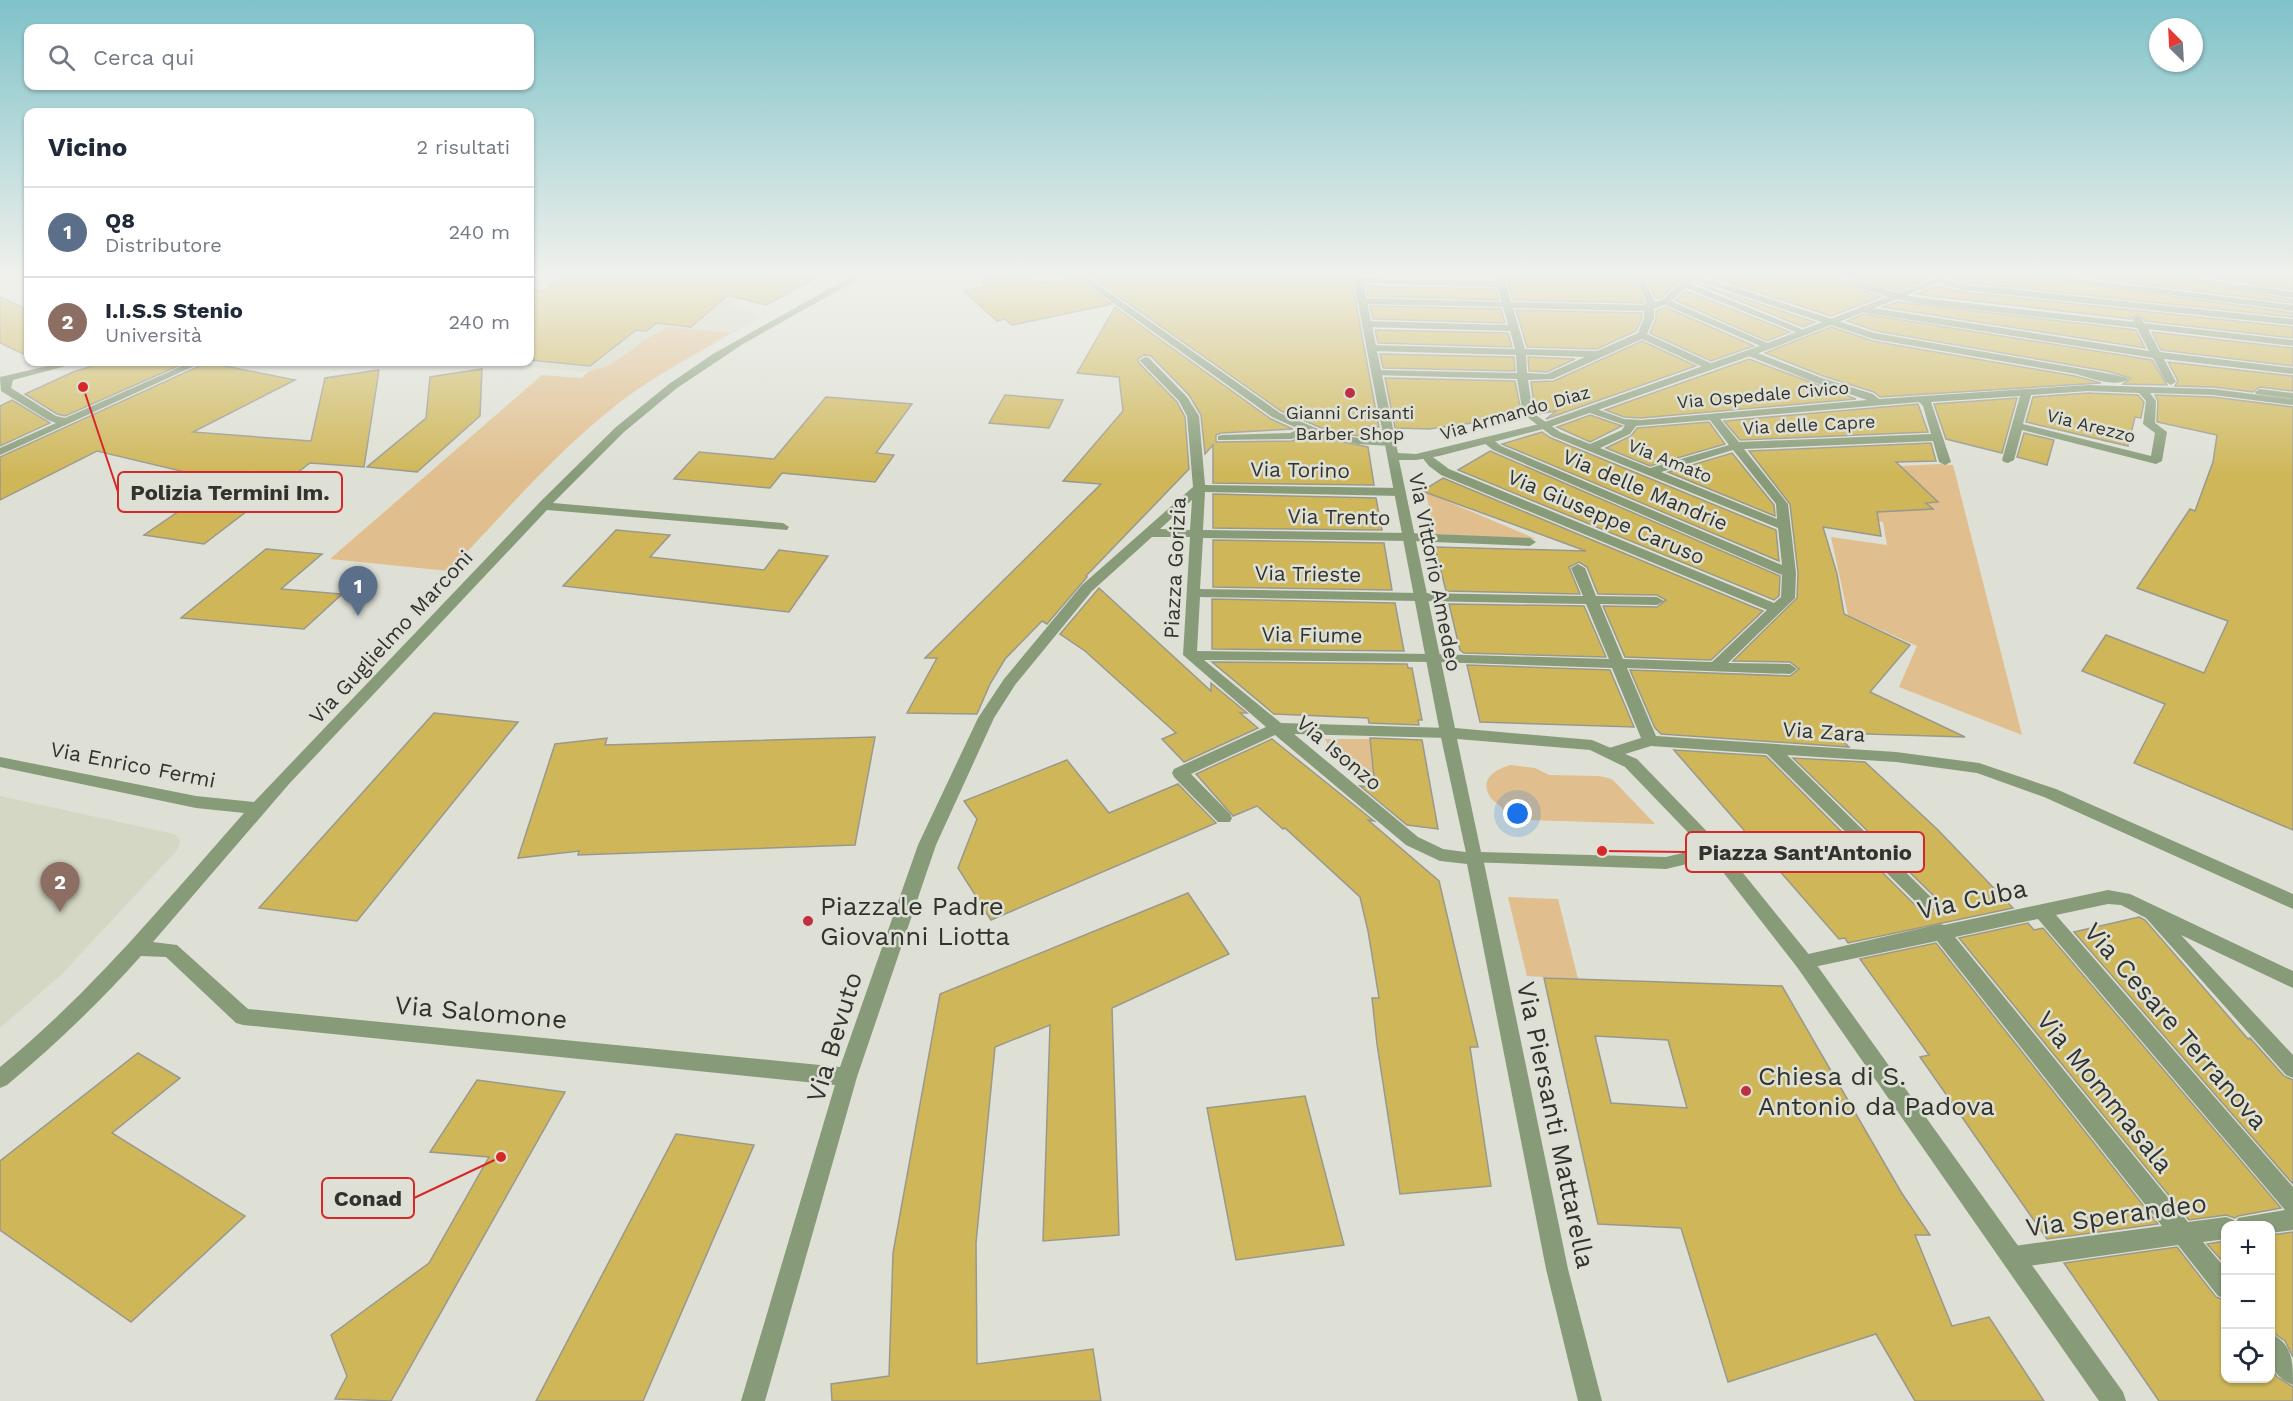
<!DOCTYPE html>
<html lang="it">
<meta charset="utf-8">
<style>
:root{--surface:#fff;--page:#f6f6f7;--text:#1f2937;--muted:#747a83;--line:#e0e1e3;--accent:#0f766e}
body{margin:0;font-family:"Work Sans",sans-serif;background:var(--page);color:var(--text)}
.controls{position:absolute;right:18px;bottom:18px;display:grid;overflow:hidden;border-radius:12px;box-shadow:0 2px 4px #0004}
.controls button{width:54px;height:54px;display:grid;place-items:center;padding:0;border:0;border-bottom:2px solid var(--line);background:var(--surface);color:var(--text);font:30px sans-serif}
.compass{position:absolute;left:2149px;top:18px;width:54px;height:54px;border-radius:50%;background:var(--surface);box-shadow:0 2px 4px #0004;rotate:336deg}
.you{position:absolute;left:1518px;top:814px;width:21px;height:21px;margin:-15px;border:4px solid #fff;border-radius:50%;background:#1a73e8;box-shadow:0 0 0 9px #1a73e833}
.badge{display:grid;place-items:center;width:39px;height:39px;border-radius:50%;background:var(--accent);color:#fff;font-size:20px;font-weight:700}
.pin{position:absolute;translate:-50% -50px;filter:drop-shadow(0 2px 3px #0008)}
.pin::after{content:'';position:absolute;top:32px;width:21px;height:18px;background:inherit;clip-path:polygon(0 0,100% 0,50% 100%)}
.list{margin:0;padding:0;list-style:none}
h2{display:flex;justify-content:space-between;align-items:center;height:78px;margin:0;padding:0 24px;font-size:26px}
h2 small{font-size:20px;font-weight:400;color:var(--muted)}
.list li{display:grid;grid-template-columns:39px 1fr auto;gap:18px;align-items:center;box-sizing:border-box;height:90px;padding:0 24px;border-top:2px solid var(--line)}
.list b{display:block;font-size:22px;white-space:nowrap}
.list p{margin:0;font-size:20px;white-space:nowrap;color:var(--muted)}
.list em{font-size:20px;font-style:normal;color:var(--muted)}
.icon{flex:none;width:33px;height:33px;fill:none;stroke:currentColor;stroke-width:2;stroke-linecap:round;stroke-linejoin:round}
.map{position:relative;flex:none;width:2293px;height:1401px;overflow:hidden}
.search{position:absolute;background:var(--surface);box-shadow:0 2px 4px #0004;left:24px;top:24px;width:510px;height:66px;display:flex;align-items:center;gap:15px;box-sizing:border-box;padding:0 21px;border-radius:12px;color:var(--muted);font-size:22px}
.panel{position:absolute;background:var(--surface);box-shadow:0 2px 4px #0004;left:24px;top:108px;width:510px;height:258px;border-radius:12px}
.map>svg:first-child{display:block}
.built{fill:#d4d7c4}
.green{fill:#e0be8d}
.building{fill:#cfb759;stroke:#9a988d;stroke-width:1.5;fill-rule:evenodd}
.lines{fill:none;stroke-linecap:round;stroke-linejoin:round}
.pedestrian{fill:#879b79;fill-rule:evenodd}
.minor{fill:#879b79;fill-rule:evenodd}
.tertiary{fill:#879b79;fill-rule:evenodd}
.poi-dot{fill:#c02f3f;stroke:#dee0d5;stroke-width:2}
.labels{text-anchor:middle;stroke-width:5;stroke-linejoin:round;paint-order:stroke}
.far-street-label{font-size:18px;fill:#32332e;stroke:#dee0d5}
.far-poi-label{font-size:18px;fill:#32332e;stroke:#dee0d5}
.street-label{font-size:21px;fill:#32332e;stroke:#dee0d5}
.near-street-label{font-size:26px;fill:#32332e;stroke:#dee0d5}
.near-poi-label{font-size:26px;fill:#32332e;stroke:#dee0d5;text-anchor:start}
.leader{fill:none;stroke:#d62828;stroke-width:2}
.callout-dot{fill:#d62828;stroke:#dee0d5;stroke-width:2}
.callout{fill:#dee0d5;stroke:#d62828;stroke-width:2}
.callout-label{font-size:22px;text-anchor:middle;font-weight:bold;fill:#32332e}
</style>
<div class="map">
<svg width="2293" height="1401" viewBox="0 0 2293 1401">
<rect width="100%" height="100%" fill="#dee0d5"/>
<!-- built -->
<g class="built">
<polygon points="530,277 802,277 732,303 763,316 654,379 476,362 530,362"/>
<polygon points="0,796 174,834 179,838 180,843 177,850 62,974 0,1028"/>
</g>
<!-- green -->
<g class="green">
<path d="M666 327 731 333C687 358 643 382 604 415 548 461 499 519 449 571L330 559 542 375 582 378C589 368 600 370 611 364 622 358 632 350 642 342 648 337 659 333 666 327Z"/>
<polygon points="1938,464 1953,465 2022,735 1899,687 1917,646 1848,615 1831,537 1887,545 1883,522 1832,513 1823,470"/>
<polygon points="1426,493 1435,496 1536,539 1435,534"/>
<polygon points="1325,739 1370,739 1375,787 1329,748"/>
<path d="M1511 765 1535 768 1549 775 1599 776 1612 779 1655 824 1528 820V825C1513 824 1510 819 1502 808 1499 804 1494 802 1491 798 1478 780 1495 769 1511 765Z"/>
<polygon points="1508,897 1558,899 1578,979 1527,976"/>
</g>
<!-- building -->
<g class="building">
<polygon points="563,277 818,277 766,305 728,295 691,327 656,323 647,331 636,330 590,366 530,360 530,290 543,291"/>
<polygon points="982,277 1034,277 1042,283 1075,277 1111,304 1012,325 1005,319 997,321 964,291 984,287"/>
<polygon points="1091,277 1351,277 1379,427 1364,426 1366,436 1358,436 1324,429 1281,411"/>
<polygon points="1506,277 1632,277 1644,300 1643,303 1513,300"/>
<polygon points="1646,277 1683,277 1661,298 1656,299"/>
<polygon points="1711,277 1822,277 1881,297 1831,316"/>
<polygon points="1849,277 1933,277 1898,291"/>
<polygon points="1955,277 2032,277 2293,313 2293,317 1962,282 1953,279"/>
<polygon points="2086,277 2164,277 2293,300 2293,303"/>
<polygon points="2209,277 2293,277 2293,290"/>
<polygon points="1696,283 1815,322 1803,327"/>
<polygon points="1366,286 1495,289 1499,300 1368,296"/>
<polygon points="1937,286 1962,292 2293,327 2293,338 2145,321 2138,314 2130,319 1915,294"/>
<polygon points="1686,291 1790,332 1767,341 1675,300"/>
<polygon points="0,297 28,310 28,356 0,343"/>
<polygon points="1897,302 2136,330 2145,348 1882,307"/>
<polygon points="1370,306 1501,309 1505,323 1373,319"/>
<polygon points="1115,307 1271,419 1293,429 1221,433 1216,435 1216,442 1292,441 1309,435 1368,447 1374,485 1213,483 1213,445 1205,454 1201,415 1189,395 1151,356 1144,355 1138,359 1139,363 1177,402 1185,417 1189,469 1086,576 1087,577 1047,624 1042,621 1005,659 990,684 977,714 907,713 937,658 925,658 1101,484 1063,481 1123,411 1119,377 1077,373"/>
<polygon points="1665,307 1754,346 1711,361 1650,333 1656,319 1656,311"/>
<polygon points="1516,310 1642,313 1642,318 1636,331 1597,349 1527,347"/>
<polygon points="1864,314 2152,360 2167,385 2123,384 2131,378 2106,371 1876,331 1847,321"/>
<polygon points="1831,327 1873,341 2075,376 2101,383 1880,397 1874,392 1823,376 1765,353"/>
<polygon points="1375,330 1508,333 1512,347 1378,343"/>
<polygon points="2152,332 2293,348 2293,366 2161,350"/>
<polygon points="1642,341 1696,366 1546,419 1556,411 1538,414 1535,412 1531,382 1554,381"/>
<polygon points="1380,354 1514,357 1515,371 1383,368"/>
<polygon points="1528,357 1575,359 1547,372 1529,371"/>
<polygon points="1749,359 1856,399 1641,418 1624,417 1605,410"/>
<polygon points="105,362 187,362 65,416 57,414 25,394 73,372"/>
<polygon points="205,362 295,380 193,432 311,441 325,378 379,370 364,467 310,463 204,544 144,535 223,481 97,451 0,500 0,457 204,364"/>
<polygon points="2168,362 2293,376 2293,391 2260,387 2253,392 2213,387 2175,386 2178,381"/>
<polygon points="482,369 480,416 417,472 367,467 426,418 430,377"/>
<polygon points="1385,378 1515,381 1522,416 1429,429 1395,428"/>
<polygon points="2088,393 2138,395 2144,402 2141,418 2135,417 2128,446 2026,422 2033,397"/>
<polygon points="1005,395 1063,400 1049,428 989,423"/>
<polygon points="2155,395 2213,397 2293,407 2293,830 2134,763 2165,704 2082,671 2106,635 2204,673 2228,621 2137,588 2190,509 2195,511 2213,462 2217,435 2157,422 2158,401"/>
<polygon points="826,397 912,404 876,453 894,455 875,482 782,473 770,488 674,479 699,452 774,459"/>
<polygon points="2017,398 2002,453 1946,439 1934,404"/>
<polygon points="12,400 50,423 0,446 0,406"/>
<polygon points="1918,404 1928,432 1740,440 1724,421"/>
<polygon points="1590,415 1622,426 1590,442 1557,427"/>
<polygon points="1709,422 1725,444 1650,466 1606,448 1631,436 1637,428"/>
<polygon points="1542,432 1551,438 1776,530 1779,561 1502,444"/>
<polygon points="2024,433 2054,440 2047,465 2017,457"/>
<polygon points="1931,443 1936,461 1896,462 1938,502 1926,503 1933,509 1877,512 1881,536 1823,527 1837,574 1844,614 1910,645 1870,692 1965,737 1835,733 1849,747 1661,734 1655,728 1630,670 1790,676 1799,669 1790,662 1733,661 1797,598 1798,573 1790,504 1749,451"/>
<polygon points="1490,451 1780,576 1779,596 1774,600 1458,470"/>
<polygon points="1732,453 1774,505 1775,516 1668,472"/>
<polygon points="1443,478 1763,611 1711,660 1625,657 1603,606 1657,607 1666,600 1657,595 1598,594 1587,567 1579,562 1569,567 1580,594 1446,591 1435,547 1586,551 1422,491"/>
<polygon points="1213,494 1376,498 1382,530 1213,528"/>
<polygon points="616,530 670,535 650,557 764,570 779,550 828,556 789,612 563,586"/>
<polygon points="1213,540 1384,543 1392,590 1213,587"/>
<polygon points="266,549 322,554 281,589 342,594 304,629 181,618"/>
<polygon points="1099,588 1211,691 1211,683 1247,713 1240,713 1258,728 1184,762 1162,739 1176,733 1085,651 1060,634"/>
<polygon points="1212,599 1395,603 1404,651 1212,649"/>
<polygon points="1449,604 1584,606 1606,657 1464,653 1460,650"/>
<polygon points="1212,662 1407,664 1408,668 1412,668 1422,720 1418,720 1419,725 1369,723 1368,718 1274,714"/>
<polygon points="1467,665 1610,670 1634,727 1480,722"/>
<polygon points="434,713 518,722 357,921 259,908"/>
<polygon points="875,737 855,845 578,855 579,851 518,858 555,744 607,738 605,745"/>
<polygon points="1370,738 1422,740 1438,829 1407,825 1360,786 1375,787"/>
<polygon points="1272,739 1374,821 1368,820 1439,881 1478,1047 1470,1047 1491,1186 1400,1194 1377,1044 1372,998 1379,998 1368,931 1360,897 1285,828 1283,829 1257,806 1233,816 1196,774"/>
<polygon points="1674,750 1766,756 1919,909 1926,911 1934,909 1938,900 1793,758 1865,762 1937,829 2013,908 1848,943 1845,938 1839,939"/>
<polygon points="1067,760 1109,813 1178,784 1216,823 991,920 958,868 977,819 964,801"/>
<polygon points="1188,893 1229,954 1112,1008 1119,1235 1043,1241 1050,1025 995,1047 976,1243 977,1364 1093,1349 1101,1401 832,1401 831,1384 889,1376 893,1253 940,994"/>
<polygon points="2139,917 2145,920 2248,1039 2250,1038 2284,1076 2293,1080 2293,1184 2074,932"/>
<polygon points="2028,923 2034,930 2043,928 2281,1208 2238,1216 2235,1218 2226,1215 2189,1220 1959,938"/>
<polygon points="1936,943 2158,1224 2047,1239 1920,1057 1929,1055 1860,959"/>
<path d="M1544 978 1782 986 1901 1192 1930 1235H1915L1952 1326 1989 1317 2044 1401H1915L1876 1334 1728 1382 1681 1228 1598 1224ZM1595 1036 1668 1040 1687 1108 1611 1103Z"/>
<polygon points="138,1053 180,1078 112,1133 245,1216 131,1322 0,1230 0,1161"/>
<polygon points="477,1080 565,1092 391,1401 335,1399 347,1376 331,1335 429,1263 489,1157 430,1152"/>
<polygon points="1305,1096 1344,1245 1236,1260 1207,1108"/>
<polygon points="676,1134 754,1145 643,1401 536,1401"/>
<polygon points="2293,1232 2293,1357 2285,1341 2271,1331 2271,1235"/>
<polygon points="2226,1241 2226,1265 2207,1244"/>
<polygon points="2177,1247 2216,1297 2226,1301 2226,1378 2271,1378 2271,1367 2277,1377 2293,1387 2293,1401 2159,1401 2064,1263"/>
</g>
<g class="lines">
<!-- pedestrian -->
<polygon class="pedestrian" points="2260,389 2293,393 2293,399 2256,394 2255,392"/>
<!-- minor -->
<g class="minor">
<path d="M850 277H862L743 344 677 388 624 432 553 503 783 523 789 527 787 530 547 510 289 784 153 942 177 945 248 1009 840 1067 918 845 978 718 1004 679 1082 585 1193 487 1187 416 1179 401 1141 362 1140 360 1145 357 1149 358 1187 397 1199 416 1205 485 1400 488 1406 492 1400 496 1205 492 1203 530 1409 533 1530 538 1536 542 1530 546 1409 541 1203 538 1200 589 1583 596 1571 568 1578 564 1585 568 1596 596 1657 597 1664 601 1657 605 1600 604 1623 659 1712 662 1767 610 1441 475 1429 466 1420 455 1426 452 1449 469 1774 603 1781 597 1782 575 1493 450 1483 442V438H1491L1501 446 1782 565 1778 528 1552 436 1523 414 1517 379 1373 375 1372 373 1377 370 1517 373 1516 355 1371 351 1366 348 1371 345 1515 349 1510 331 1366 327 1361 324 1366 321 1508 325 1503 307 1361 304 1356 301 1361 298 1502 302 1497 287 1354 283 1352 281 1357 278 1496 281 1495 277H1504L1511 302 1645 305 1646 300 1634 277H1643L1655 302 1662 300 1687 277H1703L1875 333 2077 368C2087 370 2126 376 2129 379 2117 388 2090 378 2076 374L1873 339 1695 280 1691 284 1811 333 1803 335 1686 288 1671 301 1774 346 1765 348 1665 305 1654 309V318L1647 334 1715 365V369H1707L1642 339 1553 379 1528 380 1533 413 1560 432 1590 444 1622 430 1625 425 1587 412 1586 410 1591 407 1624 419 1641 420 1867 400 1814 382 1746 355 1745 353 1750 350 1822 378 1873 394 1879 399 2088 385 2213 389 2293 399V405L2213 395 2150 393 2156 401 2155 423 2167 432 2162 461 2156 464 2022 430 2014 460 2008 463 2004 462 2002 460 2020 396 1931 402 1951 462 1945 465 1939 462 1933 441 1744 449 1788 504 1796 573 1795 598 1728 663 1790 664 1797 669 1790 674 1627 668 1656 736 1896 752 1979 763 2056 789 2293 894V909L2044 797 1977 773 1896 762 1787 755 1936 902 1933 907 1927 909 1921 907 1767 754 1651 746 1612 758 1606 757 1604 753 1606 749 1641 738 1612 668 1433 662 1204 660 1281 723 1448 728 1456 733 1448 738 1294 734 1418 837 1443 849 1480 854 1483 858 1568 1269 1602 1401H1578L1546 1269 1467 864 1440 861 1406 845 1275 735 1191 774 1230 814 1232 818 1230 822H1218L1174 777 1172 773 1174 769 1266 727 1183 655 1190 537H1152L1092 591 1015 685 994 718 936 845 857 1077 765 1401H741L835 1085 243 1025 236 1023 166 957 141 956C99 1003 55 1045 7 1085L0 1088V1067C92 992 166 901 244 813L196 808 0 767V757L196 796 254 802 541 501 616 427 669 384 713 354ZM1513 308 1644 311V318L1638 333 1597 351 1525 349ZM1526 355 1585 357 1547 374 1527 373ZM2088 391 2139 393 2146 401 2143 424 2155 433 2151 456 2023 424 2031 395ZM1919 402 1923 406 1931 434 1739 442 1720 419ZM1710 420 1729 445 1650 468 1600 448 1630 434 1636 426ZM1733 450 1776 504 1777 519 1661 472ZM1192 500 1190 530 1160 529ZM1200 597 1586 604 1609 659 1433 654 1197 651Z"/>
<polygon points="1077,277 1087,277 1280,413 1323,431 1358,438 1390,440 1396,443 1390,446 1358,444 1309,433 1292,439 1218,440 1218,436 1222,435 1290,433 1299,429 1272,417"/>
<path d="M1824 277C1857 277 1889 293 1922 298L2134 322 2132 319 2137 316 2140 317 2144 323 2293 340V346L2148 329 2160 352 2293 368V374L2164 359 2176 382 2171 385 2166 382 2153 358 1866 313 1861 310 1866 307 2149 351 2137 328 1922 304 1895 299Z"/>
<polygon points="2034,277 2064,277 2293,305 2293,311"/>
<polygon points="2166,277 2191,277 2293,292 2293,298"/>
<polygon points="1939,278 1962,284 2293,319 2293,325 1962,290 1936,283 1936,279"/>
<polygon points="65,362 81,362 13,380 11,388 56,416 65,418 191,362 203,362 0,455 0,448 56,423 48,420 1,391 0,377"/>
<path d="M2108 890 2130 894 2293 971V988L2181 935 2293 1055V1078L2286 1075 2146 918 2121 905 2108 904 2056 915 2293 1187V1230L2270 1233V1226H2226V1239L2203 1242 2226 1269V1299L2218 1296 2178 1245 2014 1268 2006 1265 2003 1257 2006 1249 2014 1246 2162 1226 1937 941 1804 969 1797 967 1795 962 1797 957 1804 955 1940 924 1944 925ZM2038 919 2285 1210 2238 1218 2236 1224 2234 1220 2226 1217 2188 1222 1955 937Z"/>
<path d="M2270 1333C2293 1344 2293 1362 2293 1385 2267 1374 2270 1357 2270 1333Z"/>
</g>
<!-- tertiary -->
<path class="tertiary" d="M1353 277H1362L1398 453 1416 454 1539 424 1765 344 1940 277H1953L1773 348 1547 428 1439 456 1416 460H1399L1455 728 1592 740 1637 759 1722 847 1811 957 2123 1392 2126 1401H2099L1797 967 1712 858 1666 869 1468 862 1440 733ZM1457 739 1590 750 1625 767 1703 848 1666 857 1481 852Z"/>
</g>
<!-- sky -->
<linearGradient id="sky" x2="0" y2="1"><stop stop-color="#7fc2c9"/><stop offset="0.58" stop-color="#f0f1ec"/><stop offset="1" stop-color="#f0f1ec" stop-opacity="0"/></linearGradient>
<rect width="2293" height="474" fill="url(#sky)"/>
<!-- markers -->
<g class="poi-dot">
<circle cx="1350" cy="393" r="6"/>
<circle cx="808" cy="921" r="6"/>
<circle cx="1746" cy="1091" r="6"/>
</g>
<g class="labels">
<!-- far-street labels -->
<g class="far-street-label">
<text transform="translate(1763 395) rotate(-5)" y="6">Via Ospedale Civico</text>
<text transform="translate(1515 413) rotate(-16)" y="6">Via Armando Diaz</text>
<text transform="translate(1809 425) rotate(-3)" y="6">Via delle Capre</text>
<text transform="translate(2091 426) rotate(14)" y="6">Via Arezzo</text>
<text transform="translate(1670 461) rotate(22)" y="6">Via Amato</text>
</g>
<!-- far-poi labels -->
<g class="far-poi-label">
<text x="1350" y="419">Gianni Crisanti<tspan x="1350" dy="21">Barber Shop</tspan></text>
</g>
<!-- street labels -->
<g class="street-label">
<text transform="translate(1300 470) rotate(1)" y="7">Via Torino</text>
<text transform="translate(1645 490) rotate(23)" y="7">Via delle Mandrie</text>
<text transform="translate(1339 517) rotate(1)" y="7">Via Trento</text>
<text transform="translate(1606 517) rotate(23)" y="7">Via Giuseppe Caruso</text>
<text transform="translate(1175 568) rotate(-87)" y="7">Piazza Gorizia</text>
<text transform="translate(1435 572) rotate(79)" y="7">Via Vittorio Amedeo</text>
<text transform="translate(1308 574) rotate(1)" y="7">Via Trieste</text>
<text transform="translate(1312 635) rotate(1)" y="7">Via Fiume</text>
<text transform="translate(391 637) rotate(-47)" y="7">Via Guglielmo Marconi</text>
<text transform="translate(1824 732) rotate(4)" y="7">Via Zara</text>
<text transform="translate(1339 753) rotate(40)" y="7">Via Isonzo</text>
<text transform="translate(133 765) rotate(11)" y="7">Via Enrico Fermi</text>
</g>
<!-- near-street labels -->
<g class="near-street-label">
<text transform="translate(1972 899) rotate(-12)" y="9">Via Cuba</text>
<text transform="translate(481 1012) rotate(5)" y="9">Via Salomone</text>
<text transform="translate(2176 1026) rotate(49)" y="9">Via Cesare Terranova</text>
<text transform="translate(834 1037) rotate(-73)" y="9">Via Bevuto</text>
<text transform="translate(2105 1092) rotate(51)" y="9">Via Mommasala</text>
<text transform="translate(1556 1125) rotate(78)" y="9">Via Piersanti Mattarella</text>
<text transform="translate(2116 1215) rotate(-8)" y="9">Via Sperandeo</text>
</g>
<!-- near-poi labels -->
<g class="near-poi-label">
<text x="820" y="915">Piazzale Padre<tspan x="820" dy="30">Giovanni Liotta</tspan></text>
<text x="1758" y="1085">Chiesa di S.<tspan x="1758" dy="30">Antonio da Padova</tspan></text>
</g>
</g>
<!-- callouts -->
<path class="leader" d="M83 387L118 492M1602 851L1686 852M501 1157L414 1198"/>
<g class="callout-dot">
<circle cx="83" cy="387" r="6"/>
<circle cx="1602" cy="851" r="6"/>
<circle cx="501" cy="1157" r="6"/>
</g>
<g class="callout">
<rect x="118" y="472" width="224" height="40" rx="6"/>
<rect x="1686" y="832" width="238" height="40" rx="6"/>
<rect x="322" y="1178" width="92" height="40" rx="6"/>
</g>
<g class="callout-label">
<text x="230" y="500">Polizia Termini Im.</text>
<text x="1805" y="860">Piazza Sant'Antonio</text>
<text x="368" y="1206">Conad</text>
</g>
</svg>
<div class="controls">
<button>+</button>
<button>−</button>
<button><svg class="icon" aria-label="locate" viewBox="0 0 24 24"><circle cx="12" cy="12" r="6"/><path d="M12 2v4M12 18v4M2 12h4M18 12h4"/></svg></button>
</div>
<svg class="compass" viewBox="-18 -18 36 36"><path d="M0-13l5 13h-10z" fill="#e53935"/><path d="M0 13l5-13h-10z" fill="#747a83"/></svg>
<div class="you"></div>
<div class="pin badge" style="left:358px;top:616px;background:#5c6f8a">1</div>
<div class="pin badge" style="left:60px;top:912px;background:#8d6e63">2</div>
<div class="search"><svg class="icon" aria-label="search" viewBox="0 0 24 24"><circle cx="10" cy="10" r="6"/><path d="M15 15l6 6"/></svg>Cerca qui</div>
<section class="panel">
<h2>Vicino<small>2 risultati</small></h2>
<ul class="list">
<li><span class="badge" style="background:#5c6f8a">1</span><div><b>Q8</b><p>Distributore</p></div><em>240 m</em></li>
<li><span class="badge" style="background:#8d6e63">2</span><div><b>I.I.S.S Stenio</b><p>Università</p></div><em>240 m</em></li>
</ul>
</section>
</div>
